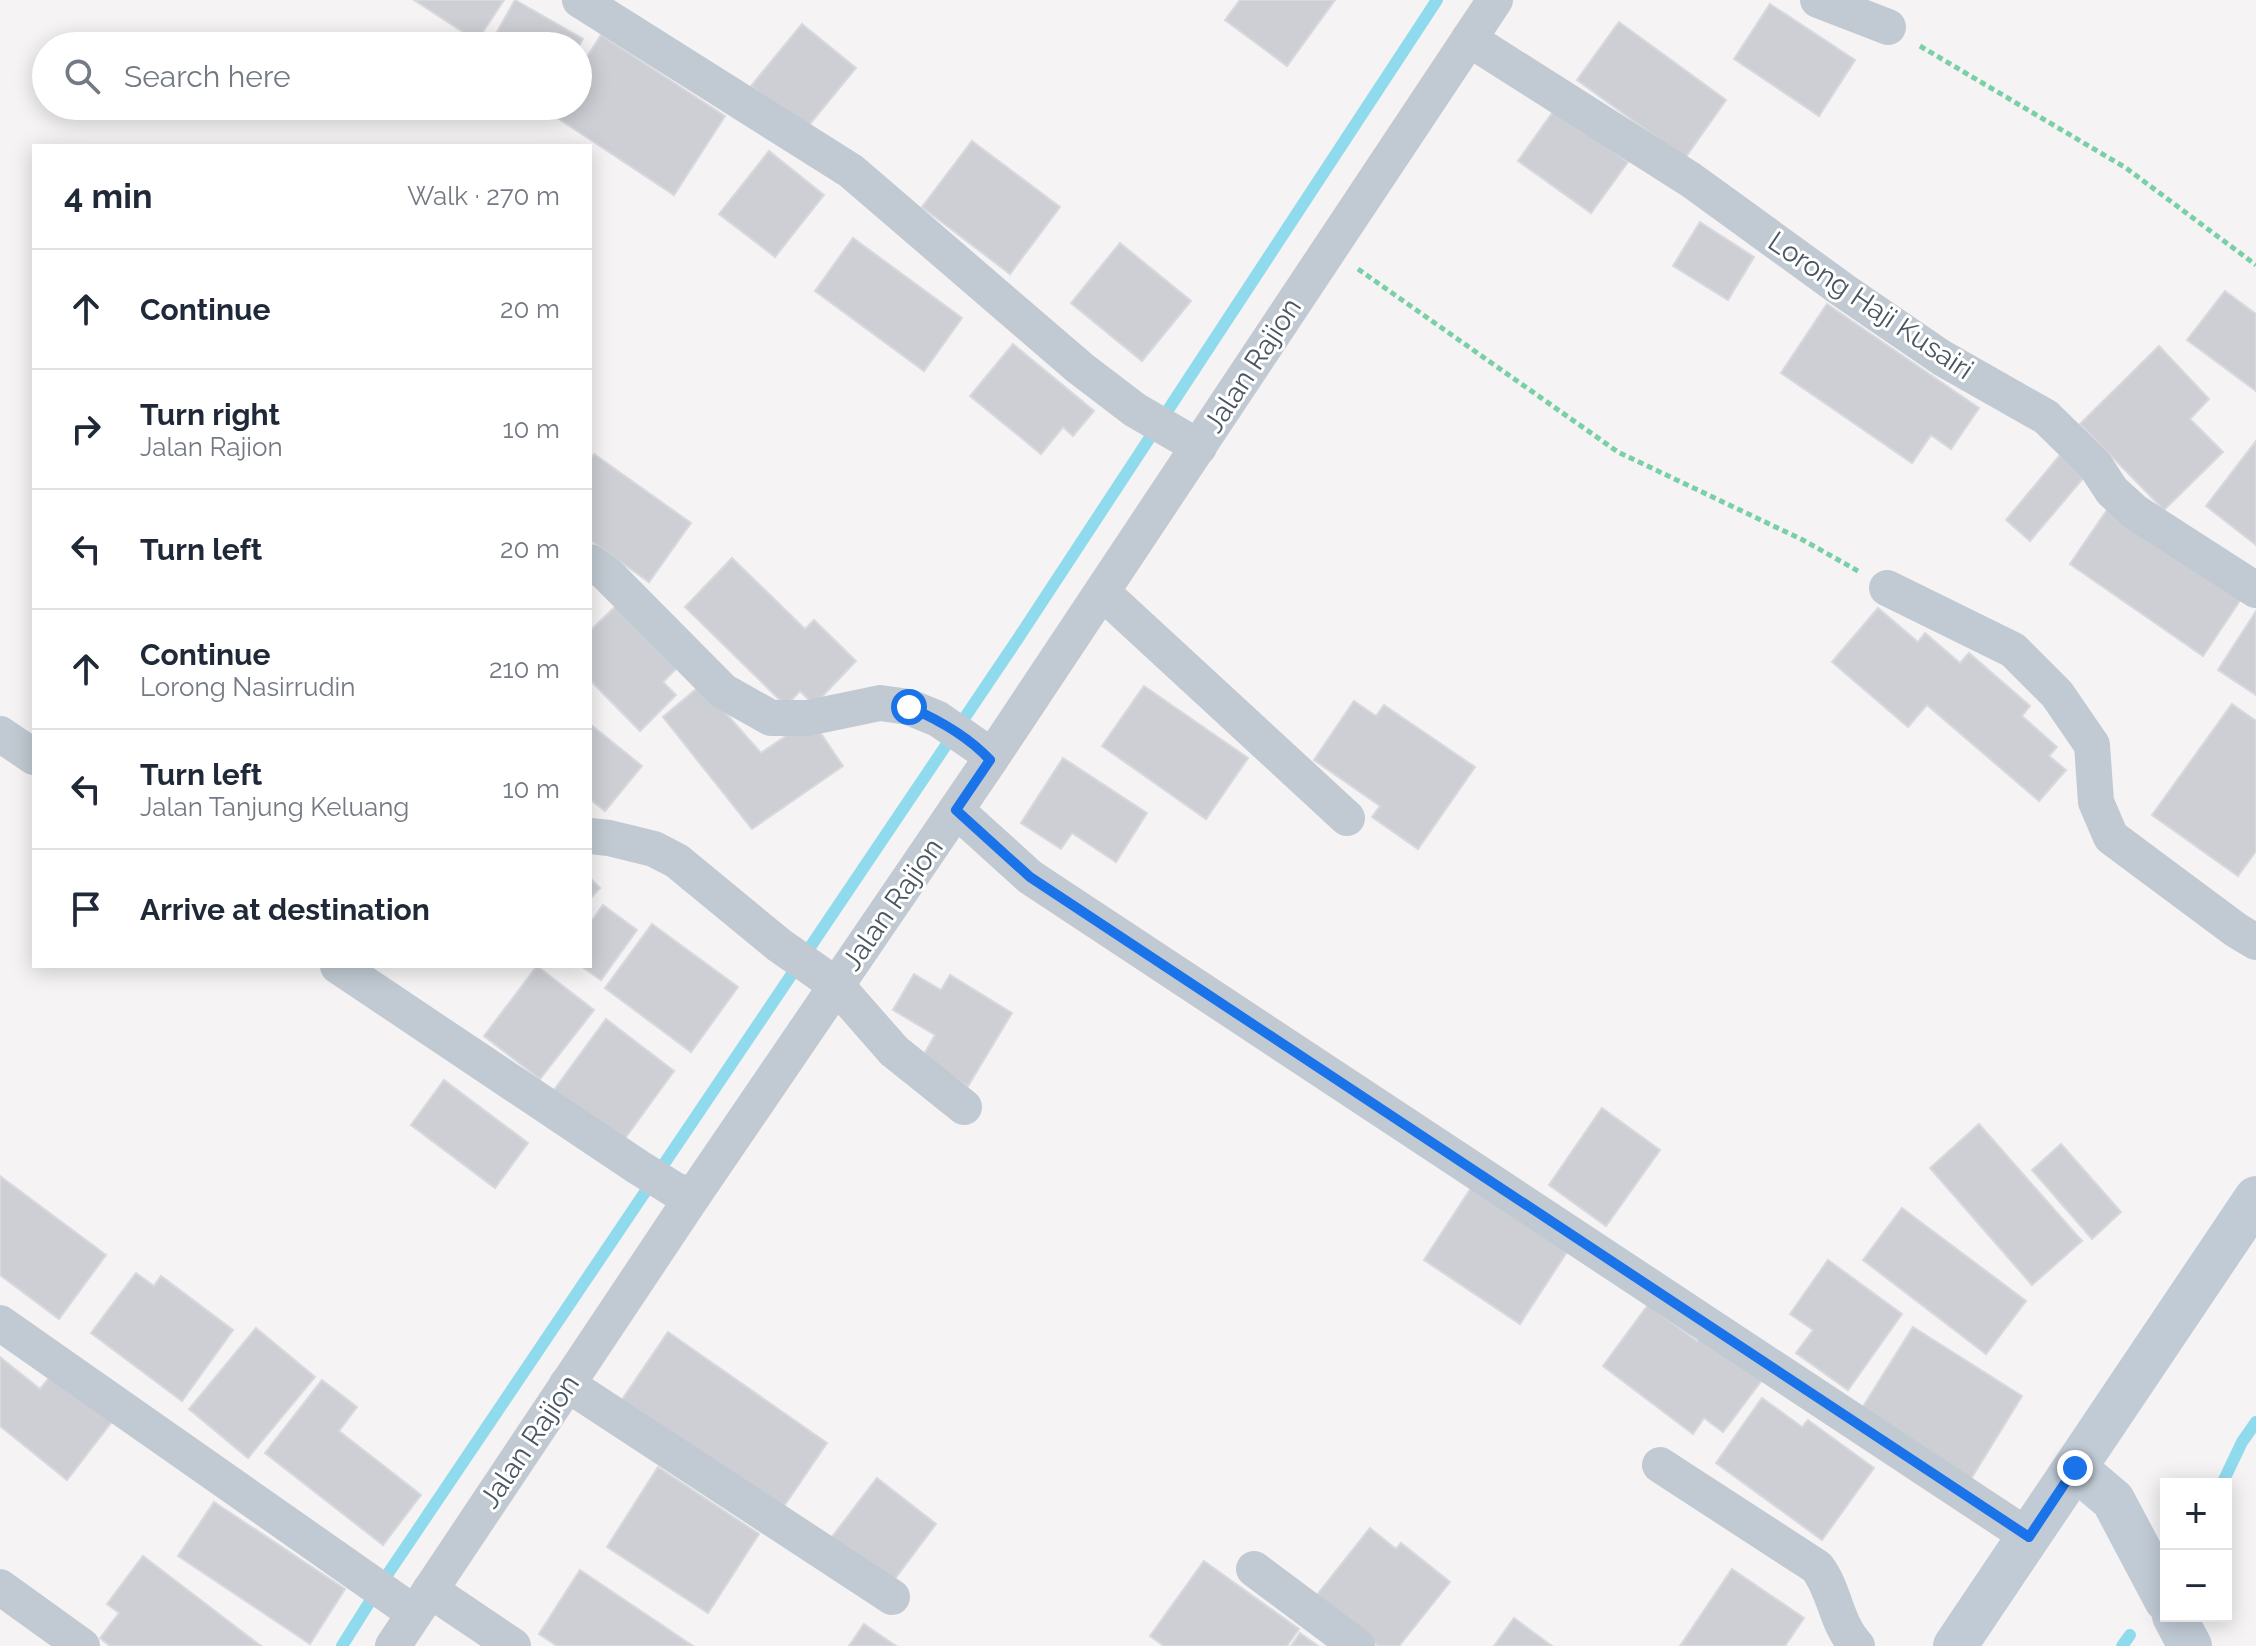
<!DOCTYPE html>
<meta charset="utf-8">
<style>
:root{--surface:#fff;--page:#f2f2f3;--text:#1f2937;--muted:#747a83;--line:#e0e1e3}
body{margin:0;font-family:Raleway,sans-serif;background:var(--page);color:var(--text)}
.controls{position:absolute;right:24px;bottom:24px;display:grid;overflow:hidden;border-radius:0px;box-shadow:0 4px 20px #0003}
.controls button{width:72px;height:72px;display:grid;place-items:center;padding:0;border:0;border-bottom:2px solid var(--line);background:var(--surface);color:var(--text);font:40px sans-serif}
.stop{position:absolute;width:24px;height:24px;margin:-18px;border:6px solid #1a73e8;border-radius:50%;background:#fff}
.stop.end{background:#1a73e8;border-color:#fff;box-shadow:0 2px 8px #0008}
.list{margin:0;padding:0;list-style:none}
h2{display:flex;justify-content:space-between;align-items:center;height:104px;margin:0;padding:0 32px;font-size:34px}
h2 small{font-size:26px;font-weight:400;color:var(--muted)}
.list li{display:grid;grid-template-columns:52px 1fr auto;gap:24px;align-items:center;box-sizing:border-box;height:120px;padding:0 32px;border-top:2px solid var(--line)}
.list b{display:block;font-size:30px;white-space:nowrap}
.list p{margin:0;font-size:26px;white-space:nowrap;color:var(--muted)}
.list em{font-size:26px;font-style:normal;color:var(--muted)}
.icon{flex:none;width:44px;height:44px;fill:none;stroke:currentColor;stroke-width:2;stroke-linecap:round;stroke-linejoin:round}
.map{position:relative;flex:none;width:2256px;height:1646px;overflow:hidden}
.search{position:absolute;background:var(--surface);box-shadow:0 4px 20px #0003;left:32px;top:32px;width:560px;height:88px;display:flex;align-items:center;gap:20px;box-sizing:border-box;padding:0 28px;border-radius:44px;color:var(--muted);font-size:30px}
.panel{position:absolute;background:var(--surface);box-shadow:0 4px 20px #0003;left:32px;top:144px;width:560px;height:824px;border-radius:0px}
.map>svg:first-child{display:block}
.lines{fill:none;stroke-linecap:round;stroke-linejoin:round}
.stream{stroke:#90daee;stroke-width:12}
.building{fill:#cdcfd5;stroke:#d7d9de;stroke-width:2}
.path{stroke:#7ad0a6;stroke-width:5;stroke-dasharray:6 4;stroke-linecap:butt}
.street{stroke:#c1cad2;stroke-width:36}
.secondary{stroke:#c1cbd6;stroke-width:44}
.route{stroke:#1a73e8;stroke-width:10}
.labels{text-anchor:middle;stroke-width:6;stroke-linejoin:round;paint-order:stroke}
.street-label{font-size:28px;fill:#4a5661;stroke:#fff}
</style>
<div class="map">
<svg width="2256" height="1646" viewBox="0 0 2256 1646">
<rect width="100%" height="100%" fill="#f5f3f3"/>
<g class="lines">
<!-- stream -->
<g class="stream">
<polyline points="2222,1484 2242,1442 2256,1422"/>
<polyline points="342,1646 379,1587 1019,637 1437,0"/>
<polyline points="2122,1646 2130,1635"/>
</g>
</g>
<!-- building -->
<g class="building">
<polygon points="414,0 504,0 477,41"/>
<polygon points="515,0 583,39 578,48 489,46"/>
<polygon points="1240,0 1335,0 1287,66 1225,20"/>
<polygon points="1770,4 1855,60 1819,116 1734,59"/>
<polygon points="1619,22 1726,100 1685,158 1577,80"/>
<polygon points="802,24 856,68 805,130 751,86"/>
<polygon points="601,35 725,116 674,195 550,113 555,106 578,106 578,71"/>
<polygon points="1555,109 1628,162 1591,213 1518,161"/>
<polygon points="972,141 1060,207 1010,274 922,207"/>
<polygon points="769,151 824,195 775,257 719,214"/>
<polygon points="1700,222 1754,257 1728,300 1673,266"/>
<polygon points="853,238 962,318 924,371 815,291"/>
<polygon points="1120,243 1191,301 1142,361 1071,303"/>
<polygon points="2225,291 2256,314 2256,391 2187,340"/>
<polygon points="1827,304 1979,408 1951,449 1931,435 1912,463 1781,373"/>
<polygon points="1013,344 1094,411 1073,436 1063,427 1041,454 970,396"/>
<polygon points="2159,346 2209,399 2190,419 2223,452 2164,510 2080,424"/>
<polygon points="2256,441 2256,545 2206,506"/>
<polygon points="594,454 691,523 649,582 590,540 590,460"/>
<polygon points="2060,455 2085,476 2030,541 2006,520"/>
<polygon points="2109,507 2241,599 2203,656 2070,564"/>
<polygon points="732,558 805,629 814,620 856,661 814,705 800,691 786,706 685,607"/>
<polygon points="617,605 678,667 663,682 676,695 640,731 590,680 590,631"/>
<polygon points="1878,608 1918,642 1925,633 1960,663 1969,653 2030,706 2022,716 2057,747 2049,756 2066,770 2039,801 1927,705 1908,727 1832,662"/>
<polygon points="2256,611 2256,695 2218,670"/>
<polygon points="701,685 761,753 811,719 843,766 752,829 663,717"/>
<polygon points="1144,686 1248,758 1206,819 1102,746"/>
<polygon points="1354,701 1376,716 1384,705 1475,767 1418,849 1372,817 1380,806 1314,760"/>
<polygon points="2232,704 2256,721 2256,851 2238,876 2152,815"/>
<polygon points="590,724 642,766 605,811 590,799"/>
<polygon points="1063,758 1147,813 1116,862 1072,833 1061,849 1021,823"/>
<polygon points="590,878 600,888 590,899"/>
<polygon points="603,905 637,930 601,980 581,966 590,966 590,923"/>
<polygon points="652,924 738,987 691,1052 605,988"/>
<polygon points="537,966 594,1010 540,1079 484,1036"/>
<polygon points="914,974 941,990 950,975 1012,1013 968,1086 922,1058 935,1035 893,1010"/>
<polygon points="606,1019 674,1071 623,1141 554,1090"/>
<polygon points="444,1080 528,1143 495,1188 411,1125"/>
<polygon points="1602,1108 1660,1150 1606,1226 1549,1185"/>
<polygon points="1979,1124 2082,1241 2032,1285 1930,1168"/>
<polygon points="2061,1144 2121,1212 2092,1239 2032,1170"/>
<polygon points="0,1176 106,1255 59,1319 0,1275"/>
<polygon points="1471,1188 1567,1252 1520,1324 1424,1260"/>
<polygon points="1902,1208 2026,1301 1986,1354 1863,1260"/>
<polygon points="1828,1260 1902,1314 1848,1390 1796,1353 1813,1330 1790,1314"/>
<polygon points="136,1273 154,1286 161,1276 233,1330 182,1401 91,1333"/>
<polygon points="1648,1305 1697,1341 1705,1330 1765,1376 1723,1432 1704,1418 1693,1434 1603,1366"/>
<polygon points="1913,1327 2022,1396 1969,1482 1859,1413"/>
<polygon points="256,1328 315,1377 248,1458 189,1409"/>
<polygon points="668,1332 827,1443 780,1512 621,1401"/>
<polygon points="0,1357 40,1389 53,1373 114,1419 67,1480 0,1426"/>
<polygon points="322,1380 357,1407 339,1431 421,1495 383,1545 265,1453"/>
<polygon points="1762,1398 1802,1427 1808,1420 1874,1468 1822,1540 1716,1463"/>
<polygon points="658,1467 759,1534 708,1613 607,1547"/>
<polygon points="877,1478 936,1524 888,1588 828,1542"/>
<polygon points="214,1502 345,1589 310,1644 178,1556"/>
<polygon points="1370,1528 1396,1549 1401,1543 1450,1582 1399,1646 1378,1646 1316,1596"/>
<polygon points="143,1556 261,1646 110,1646 100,1638 119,1613 107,1604"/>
<polygon points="1204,1561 1299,1629 1287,1646 1164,1646 1150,1636"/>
<polygon points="1732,1569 1804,1618 1785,1646 1680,1646"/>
<polygon points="580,1570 693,1646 557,1646 539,1634"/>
<polygon points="1514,1618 1552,1646 1494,1646"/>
<polygon points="864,1624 896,1646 849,1646"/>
<polygon points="1300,1633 1318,1646 1291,1646"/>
</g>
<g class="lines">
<!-- path -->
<g class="path">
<polyline points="1920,46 2126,168 2256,265"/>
<polyline points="1358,269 1618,452 1803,540 1858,571"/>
</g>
<!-- street -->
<g class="street">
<polyline points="580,0 851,171 1080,368 1135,410 1199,447"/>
<polyline points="1818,0 1888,27"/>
<polyline points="1469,39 1691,180 1844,291 1942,358 2046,417 2095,465 2112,491 2135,512 2256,590"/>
<polyline points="590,562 606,573 723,691 771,718 808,718 880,703 909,707 938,719 980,748 990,760"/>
<polyline points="1887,588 2013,650 2057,694 2092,745 2096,802 2111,837 2236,930 2256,942"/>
<polyline points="1102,592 1347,818"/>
<polyline points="0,734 34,757"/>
<polyline points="956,810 1030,877 2029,1537"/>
<polyline points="590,836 609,838 654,849 677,861 779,945 836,985 894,1051 964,1107"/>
<polyline points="338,966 638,1167 675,1190 693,1196"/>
<polyline points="0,1323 414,1613"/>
<polyline points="567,1384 892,1597"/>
<path d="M1660 1465 1817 1567C1836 1592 1835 1623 1857 1646"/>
<polyline points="1254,1569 1357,1646"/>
<polyline points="0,1587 82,1646"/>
<polyline points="430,1590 513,1646"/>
<polyline points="393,1646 693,1196 990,760 1495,0"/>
</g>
<!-- secondary -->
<g class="secondary">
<polyline points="2075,1468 2113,1500 2166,1600"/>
<polyline points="2174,1616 2190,1646"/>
<polyline points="1955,1646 2256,1198"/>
</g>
</g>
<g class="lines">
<!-- route -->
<path class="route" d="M909 707C939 720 968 736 990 760L956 810 1030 877 2029 1537 2075 1468"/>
</g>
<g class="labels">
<!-- street labels -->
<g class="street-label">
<text transform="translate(1871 305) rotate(34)" y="10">Lorong Haji Kusairi</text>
<text transform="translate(1252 365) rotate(-57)" y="10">Jalan Rajion</text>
<text transform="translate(892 904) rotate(-55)" y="10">Jalan Rajion</text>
<text transform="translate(529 1441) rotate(-56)" y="10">Jalan Rajion</text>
</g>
</g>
</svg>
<div class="controls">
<button>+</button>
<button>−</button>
</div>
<div class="stop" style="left:909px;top:707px"></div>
<div class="stop end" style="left:2075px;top:1468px"></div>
<div class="search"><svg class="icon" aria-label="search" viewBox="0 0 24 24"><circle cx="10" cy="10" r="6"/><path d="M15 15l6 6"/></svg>Search here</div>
<section class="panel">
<h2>4 min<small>Walk · 270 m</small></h2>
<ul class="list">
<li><svg class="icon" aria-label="ahead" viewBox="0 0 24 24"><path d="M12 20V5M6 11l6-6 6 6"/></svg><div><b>Continue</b></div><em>20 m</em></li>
<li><svg class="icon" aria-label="right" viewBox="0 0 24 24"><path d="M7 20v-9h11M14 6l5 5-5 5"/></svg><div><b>Turn right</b><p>Jalan Rajion</p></div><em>10 m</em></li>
<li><svg class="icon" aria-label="left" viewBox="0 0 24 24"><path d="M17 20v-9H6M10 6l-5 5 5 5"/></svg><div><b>Turn left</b></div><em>20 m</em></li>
<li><svg class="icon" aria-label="ahead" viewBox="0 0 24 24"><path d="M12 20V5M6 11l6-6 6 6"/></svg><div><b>Continue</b><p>Lorong Nasirrudin</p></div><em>210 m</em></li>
<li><svg class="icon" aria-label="left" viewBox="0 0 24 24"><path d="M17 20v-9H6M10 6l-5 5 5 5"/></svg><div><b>Turn left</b><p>Jalan Tanjung Keluang</p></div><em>10 m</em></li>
<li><svg class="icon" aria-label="arrive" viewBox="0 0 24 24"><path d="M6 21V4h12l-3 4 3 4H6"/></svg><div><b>Arrive at destination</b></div></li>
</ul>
</section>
</div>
